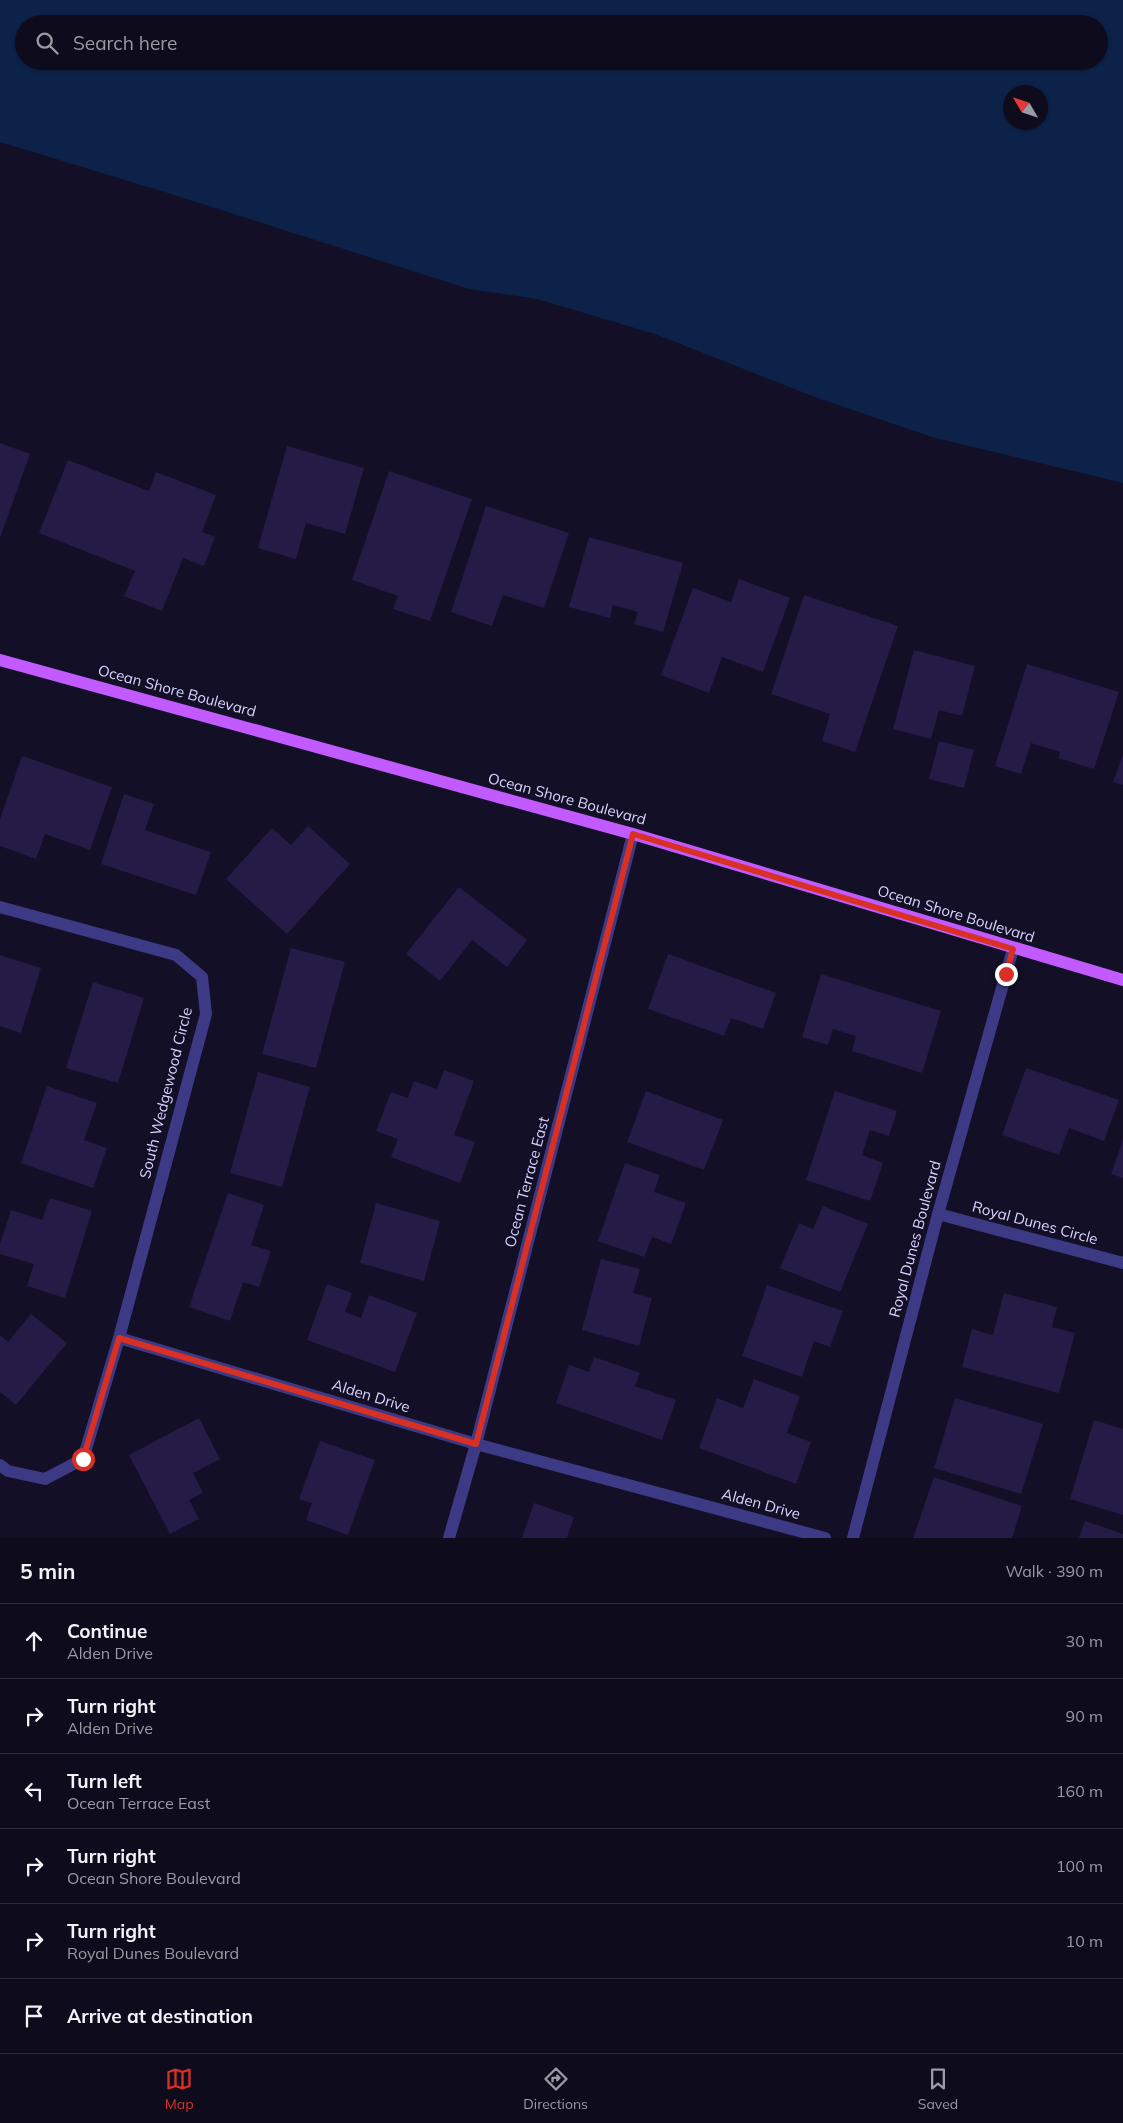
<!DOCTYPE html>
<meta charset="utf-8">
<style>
:root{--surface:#0e0b1c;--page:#1c1929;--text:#f1f3f6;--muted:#9b9ba3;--line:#2e2b3b;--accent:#d93025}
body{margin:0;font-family:Mulish,sans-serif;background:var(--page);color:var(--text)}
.compass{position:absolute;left:1003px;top:85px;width:45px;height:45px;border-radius:50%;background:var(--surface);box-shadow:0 1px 4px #0004;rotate:309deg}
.stop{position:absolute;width:15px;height:15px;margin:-11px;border:4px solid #d93025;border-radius:50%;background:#fff}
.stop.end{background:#d93025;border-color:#fff;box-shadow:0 1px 5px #0008}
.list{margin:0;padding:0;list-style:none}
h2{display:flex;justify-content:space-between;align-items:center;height:65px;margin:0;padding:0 20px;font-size:21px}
h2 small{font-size:16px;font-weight:400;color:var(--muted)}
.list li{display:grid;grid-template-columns:32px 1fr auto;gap:15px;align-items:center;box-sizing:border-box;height:75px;padding:0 20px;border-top:1px solid var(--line)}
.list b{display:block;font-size:19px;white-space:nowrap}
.list p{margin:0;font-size:16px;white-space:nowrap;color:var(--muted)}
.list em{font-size:16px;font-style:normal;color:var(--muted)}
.icon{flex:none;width:28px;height:28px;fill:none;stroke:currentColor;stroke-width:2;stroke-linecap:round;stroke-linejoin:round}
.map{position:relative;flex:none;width:1123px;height:1538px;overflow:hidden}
.search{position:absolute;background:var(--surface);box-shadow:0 1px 4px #0004;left:15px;right:15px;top:15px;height:55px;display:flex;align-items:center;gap:12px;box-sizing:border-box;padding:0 18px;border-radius:28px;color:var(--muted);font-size:19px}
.sheet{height:515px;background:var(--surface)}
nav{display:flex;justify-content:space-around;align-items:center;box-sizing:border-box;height:70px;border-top:1px solid var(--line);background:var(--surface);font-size:14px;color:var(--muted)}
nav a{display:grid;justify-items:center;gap:2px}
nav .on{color:var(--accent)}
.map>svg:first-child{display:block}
.water{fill:#0c2248;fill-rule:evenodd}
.building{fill:#241b47}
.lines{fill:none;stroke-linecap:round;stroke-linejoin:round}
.minor{stroke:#3d3a85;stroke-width:12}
.major{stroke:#c25bff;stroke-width:12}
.route{stroke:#d93025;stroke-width:6}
.labels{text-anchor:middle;stroke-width:4;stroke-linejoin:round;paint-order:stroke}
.street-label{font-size:15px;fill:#d9d4ff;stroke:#130f26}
</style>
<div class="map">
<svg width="1123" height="1538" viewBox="0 0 1123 1538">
<rect width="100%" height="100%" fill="#130f26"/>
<!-- water -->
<path class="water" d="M0 0H1123V483L932 437 815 397 655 334 537 299 469 289 171 194 0 142ZM24 24H1099V61H24ZM1010 92H1040V122H1010Z"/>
<!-- building -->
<g class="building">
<polygon points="0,443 30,454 0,538"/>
<polygon points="287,446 364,468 345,534 306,523 296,559 258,548"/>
<polygon points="68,460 149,491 156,472 216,495 202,532 215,537 204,566 183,558 162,611 124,596 135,571 39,533"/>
<polygon points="389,471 472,499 430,621 393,609 398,596 352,580"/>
<polygon points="486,506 569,533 544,608 503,595 492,626 451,612"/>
<polygon points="589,537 683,563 663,632 634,624 638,612 613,605 610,618 569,607"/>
<polygon points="739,579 790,598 763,672 722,657 709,693 661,675 693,588 731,602"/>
<polygon points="804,595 898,626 855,752 822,741 830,714 771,694"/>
<polygon points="914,650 975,666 962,716 939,710 931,739 893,729"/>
<polygon points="1027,664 1119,692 1094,769 1058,758 1060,752 1031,743 1021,774 995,766"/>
<polygon points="939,741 974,750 964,788 929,779"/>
<polygon points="1123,755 1123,785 1113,782"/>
<polygon points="22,756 112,787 90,850 45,834 36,859 0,846 0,819"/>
<polygon points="124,794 154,804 145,830 211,852 196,895 101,864"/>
<polygon points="308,826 350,864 287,934 226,879 272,828 291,845"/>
<polygon points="459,887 527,940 507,967 472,940 440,981 406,954"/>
<polygon points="291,948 345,962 316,1068 262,1054"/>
<polygon points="668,954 776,993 763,1029 731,1018 724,1036 648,1009"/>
<polygon points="0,955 41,968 21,1033 0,1026"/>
<polygon points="821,974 941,1011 922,1073 852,1051 856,1036 833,1029 828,1045 802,1037"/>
<polygon points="93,982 144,998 118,1083 66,1068"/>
<polygon points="1026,1068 1119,1100 1104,1141 1069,1128 1059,1155 1002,1135"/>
<polygon points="444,1070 474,1081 454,1135 475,1142 460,1183 391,1157 398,1139 376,1131 391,1092 408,1098 414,1081 437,1089"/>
<polygon points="258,1072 310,1087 282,1187 230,1173"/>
<polygon points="47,1086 97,1103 84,1140 107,1148 93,1188 21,1163"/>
<polygon points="646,1091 723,1120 704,1170 627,1142"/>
<polygon points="835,1091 897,1111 889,1136 870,1130 862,1155 883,1163 870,1201 806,1180"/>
<polygon points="1123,1140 1123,1178 1111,1174"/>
<polygon points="625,1163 660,1175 654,1192 686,1203 671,1244 652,1237 644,1257 598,1241"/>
<polygon points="228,1193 264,1205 251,1245 271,1251 259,1287 243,1282 230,1321 189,1307"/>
<polygon points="50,1198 92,1211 65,1298 27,1286 34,1264 0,1254 0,1244 11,1210 42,1220"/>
<polygon points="376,1203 440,1221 424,1281 360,1263"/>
<polygon points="823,1206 868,1224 840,1292 780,1268 799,1223 813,1229"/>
<polygon points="601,1259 640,1269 633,1293 652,1298 639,1346 582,1330"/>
<polygon points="327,1284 352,1293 345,1312 361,1318 369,1295 417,1313 395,1372 307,1340"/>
<polygon points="767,1285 843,1311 830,1347 814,1341 802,1377 742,1356"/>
<polygon points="1004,1293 1057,1307 1052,1327 1075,1333 1059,1393 962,1367 972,1329 993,1335"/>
<polygon points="31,1314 67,1343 16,1405 0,1392 0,1335 8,1342"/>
<polygon points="594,1357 640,1373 635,1386 676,1400 662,1440 556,1403 569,1365 589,1372"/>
<polygon points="754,1379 800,1396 787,1433 811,1442 796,1484 699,1448 717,1398 743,1408"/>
<polygon points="955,1398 1043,1424 1021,1494 934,1468"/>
<polygon points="199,1418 220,1459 193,1473 203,1493 189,1500 199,1519 170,1534 129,1455"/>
<polygon points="1094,1420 1123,1429 1123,1515 1070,1499"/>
<polygon points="320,1441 375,1460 348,1535 306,1520 312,1503 299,1499"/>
<polygon points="934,1477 1022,1506 1012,1538 913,1538"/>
<polygon points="534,1503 574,1517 567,1538 522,1538"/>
<polygon points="1085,1521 1123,1534 1123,1538 1079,1538"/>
</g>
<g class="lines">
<!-- minor -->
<g class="minor">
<polyline points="0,907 176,955 202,977 206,1014 119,1338 83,1459 45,1479 8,1471 0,1465"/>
<polyline points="938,1214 1123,1263"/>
<polyline points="119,1338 476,1444 825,1538"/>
<polyline points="449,1538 476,1444 633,834"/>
<polyline points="853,1538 938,1214 1013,949"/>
</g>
<!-- major -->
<polyline class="major" points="0,660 633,834 1123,980"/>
</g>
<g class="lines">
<!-- route -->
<polyline class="route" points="83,1459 119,1338 476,1444 633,834 1013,949 1006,974"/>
</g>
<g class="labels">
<!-- street labels -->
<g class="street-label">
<text transform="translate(177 691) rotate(15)" y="5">Ocean Shore Boulevard</text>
<text transform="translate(567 799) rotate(15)" y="5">Ocean Shore Boulevard</text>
<text transform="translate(956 914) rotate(17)" y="5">Ocean Shore Boulevard</text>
<text transform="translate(166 1093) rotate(-76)" y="5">South Wedgewood Circle</text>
<text transform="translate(527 1182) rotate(-75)" y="5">Ocean Terrace East</text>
<text transform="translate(1035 1223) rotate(15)" y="5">Royal Dunes Circle</text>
<text transform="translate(915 1239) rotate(-75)" y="5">Royal Dunes Boulevard</text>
<text transform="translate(371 1396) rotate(17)" y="5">Alden Drive</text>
<text transform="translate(761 1504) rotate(15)" y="5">Alden Drive</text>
</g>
</g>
</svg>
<svg class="compass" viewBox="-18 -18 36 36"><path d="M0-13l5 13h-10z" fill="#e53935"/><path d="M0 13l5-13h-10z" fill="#9b9ba3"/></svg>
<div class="stop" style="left:83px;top:1459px"></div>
<div class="stop end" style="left:1006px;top:974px"></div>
<div class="search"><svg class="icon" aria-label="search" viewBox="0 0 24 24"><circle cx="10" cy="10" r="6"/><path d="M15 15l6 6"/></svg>Search here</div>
</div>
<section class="sheet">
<h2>5 min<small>Walk · 390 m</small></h2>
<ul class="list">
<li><svg class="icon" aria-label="ahead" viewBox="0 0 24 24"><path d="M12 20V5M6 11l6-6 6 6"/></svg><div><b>Continue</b><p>Alden Drive</p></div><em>30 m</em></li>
<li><svg class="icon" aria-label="right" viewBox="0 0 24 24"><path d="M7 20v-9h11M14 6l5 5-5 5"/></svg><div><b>Turn right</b><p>Alden Drive</p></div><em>90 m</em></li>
<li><svg class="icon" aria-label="left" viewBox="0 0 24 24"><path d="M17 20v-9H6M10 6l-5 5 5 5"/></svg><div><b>Turn left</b><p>Ocean Terrace East</p></div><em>160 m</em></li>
<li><svg class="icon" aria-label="right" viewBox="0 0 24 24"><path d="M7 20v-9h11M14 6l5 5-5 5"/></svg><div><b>Turn right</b><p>Ocean Shore Boulevard</p></div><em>100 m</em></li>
<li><svg class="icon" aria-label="right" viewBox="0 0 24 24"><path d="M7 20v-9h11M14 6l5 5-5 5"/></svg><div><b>Turn right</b><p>Royal Dunes Boulevard</p></div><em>10 m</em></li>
<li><svg class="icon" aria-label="arrive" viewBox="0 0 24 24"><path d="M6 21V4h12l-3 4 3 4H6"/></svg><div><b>Arrive at destination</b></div></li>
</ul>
</section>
<nav>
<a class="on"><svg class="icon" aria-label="map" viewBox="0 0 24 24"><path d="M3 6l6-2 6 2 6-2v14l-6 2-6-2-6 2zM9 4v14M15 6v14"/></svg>Map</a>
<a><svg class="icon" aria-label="directions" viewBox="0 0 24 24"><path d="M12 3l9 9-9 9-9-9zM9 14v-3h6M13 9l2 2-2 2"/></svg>Directions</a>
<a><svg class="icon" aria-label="saved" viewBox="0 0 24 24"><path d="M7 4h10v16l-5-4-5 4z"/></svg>Saved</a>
</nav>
